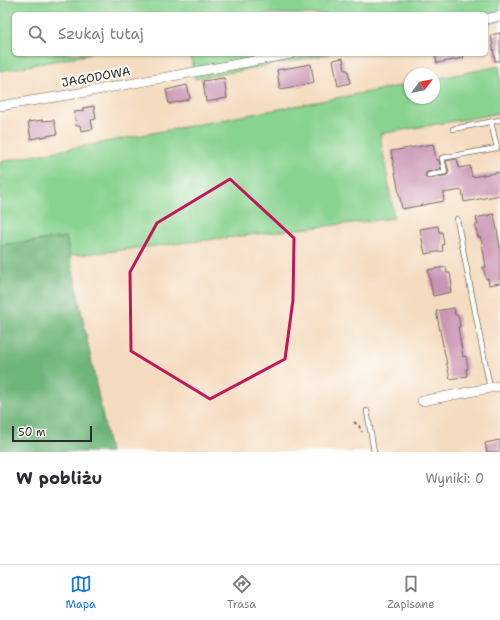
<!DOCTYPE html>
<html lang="pl">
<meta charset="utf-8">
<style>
:root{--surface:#fff;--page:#f7f7f7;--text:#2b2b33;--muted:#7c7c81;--line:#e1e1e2;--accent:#1a73e8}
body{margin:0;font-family:"Shantell Sans",sans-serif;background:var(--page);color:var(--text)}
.compass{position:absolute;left:404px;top:68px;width:36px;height:36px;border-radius:50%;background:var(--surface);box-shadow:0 1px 3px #0004;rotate:58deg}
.scale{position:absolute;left:12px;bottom:10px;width:80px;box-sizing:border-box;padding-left:4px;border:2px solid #2b2b2b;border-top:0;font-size:11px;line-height:14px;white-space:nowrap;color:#2b2b2b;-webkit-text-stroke:3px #fdfcf7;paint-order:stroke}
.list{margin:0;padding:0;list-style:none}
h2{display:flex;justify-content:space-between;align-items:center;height:52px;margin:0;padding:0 16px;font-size:17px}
h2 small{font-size:13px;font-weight:400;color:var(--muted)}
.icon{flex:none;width:22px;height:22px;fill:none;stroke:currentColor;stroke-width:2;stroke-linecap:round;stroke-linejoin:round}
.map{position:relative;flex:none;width:500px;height:452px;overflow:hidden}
.search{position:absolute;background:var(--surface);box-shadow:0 1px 3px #0004;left:12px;right:12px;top:12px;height:44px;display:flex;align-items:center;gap:10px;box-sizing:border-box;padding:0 14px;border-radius:6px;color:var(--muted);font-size:15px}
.sheet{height:112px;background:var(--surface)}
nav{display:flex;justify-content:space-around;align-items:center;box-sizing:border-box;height:56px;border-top:1px solid var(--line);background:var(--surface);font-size:11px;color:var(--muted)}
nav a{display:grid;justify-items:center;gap:2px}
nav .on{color:var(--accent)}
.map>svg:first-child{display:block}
.green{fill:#88d390;stroke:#5a7f5e}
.forest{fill:#6eb57a;stroke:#4c7052}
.building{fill:#ca95b5}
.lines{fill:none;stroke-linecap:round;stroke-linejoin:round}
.service-casing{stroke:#72695f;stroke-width:6}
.minor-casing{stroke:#72695f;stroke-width:10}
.path{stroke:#72695f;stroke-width:2;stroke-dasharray:3 3;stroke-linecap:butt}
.service{stroke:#fff;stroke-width:4.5}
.minor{stroke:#fff;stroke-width:9}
.marked{fill:none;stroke:#c2185b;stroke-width:3;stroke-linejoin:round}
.labels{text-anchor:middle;stroke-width:4;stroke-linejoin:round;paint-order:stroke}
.street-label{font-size:12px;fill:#2b2b2b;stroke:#fdfcf7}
</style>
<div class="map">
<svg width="500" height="452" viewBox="0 0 500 452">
<rect width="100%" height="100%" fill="#fdfcf7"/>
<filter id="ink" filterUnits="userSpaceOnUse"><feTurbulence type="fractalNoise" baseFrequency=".025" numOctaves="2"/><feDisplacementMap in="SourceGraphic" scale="8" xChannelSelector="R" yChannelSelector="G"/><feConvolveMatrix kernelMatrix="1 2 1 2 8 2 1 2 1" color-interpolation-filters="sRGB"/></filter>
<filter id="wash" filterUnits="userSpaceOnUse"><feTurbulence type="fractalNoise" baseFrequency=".012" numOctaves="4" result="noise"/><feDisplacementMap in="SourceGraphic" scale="16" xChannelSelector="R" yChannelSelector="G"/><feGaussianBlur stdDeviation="0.9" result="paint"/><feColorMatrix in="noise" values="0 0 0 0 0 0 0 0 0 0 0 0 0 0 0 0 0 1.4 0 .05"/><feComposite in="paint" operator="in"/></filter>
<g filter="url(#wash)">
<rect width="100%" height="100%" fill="#f5dcc0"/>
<!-- green -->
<g class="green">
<polygon points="0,0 500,0 500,21 486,24 486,14 14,14 14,54 92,54 0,71"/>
<polygon points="190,54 329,54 195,79"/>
<polygon points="500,66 500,113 380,134 394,218 70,256 66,237 0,245 0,162 410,84 410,98 434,98 434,79"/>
</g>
<!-- forest -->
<polygon class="forest" points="66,237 110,452 0,452 0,245"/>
<g id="blocks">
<!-- building -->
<g class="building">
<polygon points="500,33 500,61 495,61 491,35"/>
<polygon points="435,54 463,54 464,58 437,63"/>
<polygon points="343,58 345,70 348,70 350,83 338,86 333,60"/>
<polygon points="311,64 314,83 280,89 277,70"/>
<polygon points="224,78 227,98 206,102 203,81"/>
<polygon points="187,85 190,98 187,100 169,104 166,90"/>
<polygon points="94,106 96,119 91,120 93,129 81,131 80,125 76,126 74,112 83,111 83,108"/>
<polygon points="43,120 43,121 54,120 57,134 31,139 28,122"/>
<polygon points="433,144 436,160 439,160 441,169 427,172 425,175 426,178 430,179 447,175 449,172 446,161 457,159 459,168 470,166 472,177 500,172 500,195 464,202 462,190 443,193 444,201 402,209 391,151"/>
<polygon points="494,214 500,246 500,283 489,285 488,278 486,279 483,267 486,267 482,243 480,237 478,237 475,225 478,225 476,218"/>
<polygon points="438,226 439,232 442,232 444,244 442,245 443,251 425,254 420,229"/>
<polygon points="446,267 447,273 450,273 452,285 450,286 451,292 433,296 428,270"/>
<polygon points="454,308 455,315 458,315 460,327 458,327 463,357 466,356 468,369 466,369 467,376 450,379 436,311"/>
<polygon points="500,440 500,452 487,452 485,443"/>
</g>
</g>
</g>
<g filter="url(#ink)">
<use href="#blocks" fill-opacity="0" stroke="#72695f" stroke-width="1"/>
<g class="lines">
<defs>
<g id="service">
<polyline points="453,129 500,120"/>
<polyline points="429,175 445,172 442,158 497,148 491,122"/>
<polyline points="457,219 490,388"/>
<polyline points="367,411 374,452"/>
</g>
<g id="minor">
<polyline points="486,19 500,16"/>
<polyline points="0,106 86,92 291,54"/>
<polyline points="422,401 500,386"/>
</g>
</defs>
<!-- service casing -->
<use href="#service" class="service-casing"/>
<!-- minor casing -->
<use href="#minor" class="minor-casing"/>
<!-- path -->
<polyline class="path" points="354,422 359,426 362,432"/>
<!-- service -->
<use href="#service" class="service"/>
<!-- minor -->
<use href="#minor" class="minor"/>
</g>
</g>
<!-- marked area -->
<path class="marked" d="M230 179 294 238 293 300 285 359 210 399 131 351 130 272 157 223Z"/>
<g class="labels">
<!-- street labels -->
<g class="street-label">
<text transform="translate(96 77) rotate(-10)" y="4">JAGODOWA</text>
</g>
</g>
</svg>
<svg class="compass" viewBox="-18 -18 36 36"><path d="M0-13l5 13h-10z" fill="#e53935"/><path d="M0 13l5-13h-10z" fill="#7c7c81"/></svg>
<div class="scale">50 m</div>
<div class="search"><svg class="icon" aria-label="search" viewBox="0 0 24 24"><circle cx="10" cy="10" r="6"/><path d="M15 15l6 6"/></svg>Szukaj tutaj</div>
</div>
<section class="sheet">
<h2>W pobliżu<small>Wyniki: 0</small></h2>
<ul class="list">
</ul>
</section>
<nav>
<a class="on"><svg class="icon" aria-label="map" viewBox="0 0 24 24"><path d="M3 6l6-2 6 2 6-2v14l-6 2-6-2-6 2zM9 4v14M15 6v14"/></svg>Mapa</a>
<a><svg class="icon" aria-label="directions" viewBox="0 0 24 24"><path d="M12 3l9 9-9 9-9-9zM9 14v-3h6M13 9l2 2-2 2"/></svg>Trasa</a>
<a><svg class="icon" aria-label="saved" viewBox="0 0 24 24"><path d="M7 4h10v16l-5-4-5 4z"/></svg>Zapisane</a>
</nav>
